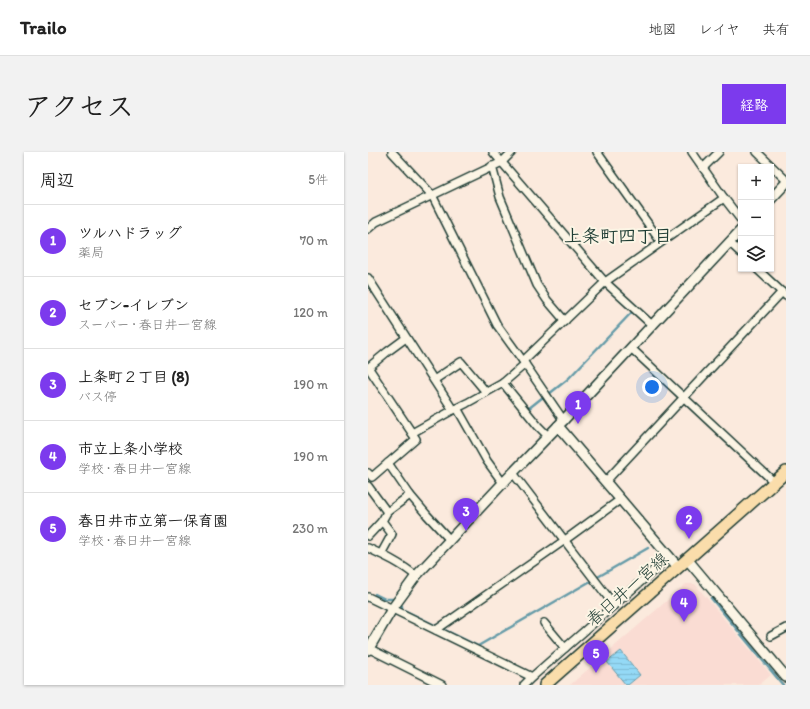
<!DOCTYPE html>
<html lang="ja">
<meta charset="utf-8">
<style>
:root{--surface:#fff;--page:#f2f2f2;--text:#222;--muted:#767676;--line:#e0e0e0;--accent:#7c3aed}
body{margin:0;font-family:Itim,"Klee One",sans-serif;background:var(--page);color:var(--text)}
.controls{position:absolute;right:12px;top:12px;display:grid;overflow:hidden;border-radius:0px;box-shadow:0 1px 3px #0004}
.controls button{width:36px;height:36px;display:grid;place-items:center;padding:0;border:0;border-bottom:1px solid var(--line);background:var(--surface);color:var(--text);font:20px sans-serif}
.you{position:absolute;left:284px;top:235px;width:14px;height:14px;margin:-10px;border:3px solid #fff;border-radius:50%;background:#1a73e8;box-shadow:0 0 0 6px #1a73e833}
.badge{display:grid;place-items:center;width:26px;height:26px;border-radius:50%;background:var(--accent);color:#fff;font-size:13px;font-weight:700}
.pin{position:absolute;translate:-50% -33px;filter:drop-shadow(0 1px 2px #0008)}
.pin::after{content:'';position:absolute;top:21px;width:14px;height:12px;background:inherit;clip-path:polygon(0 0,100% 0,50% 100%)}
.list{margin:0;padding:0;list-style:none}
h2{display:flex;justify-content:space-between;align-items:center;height:52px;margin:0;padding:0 16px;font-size:17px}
h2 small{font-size:13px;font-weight:400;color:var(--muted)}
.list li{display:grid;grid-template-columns:26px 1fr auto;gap:12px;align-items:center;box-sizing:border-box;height:72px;padding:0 16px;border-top:1px solid var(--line)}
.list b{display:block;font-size:15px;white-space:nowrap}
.list p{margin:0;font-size:13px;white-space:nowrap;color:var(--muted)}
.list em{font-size:13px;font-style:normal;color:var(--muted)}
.icon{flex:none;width:22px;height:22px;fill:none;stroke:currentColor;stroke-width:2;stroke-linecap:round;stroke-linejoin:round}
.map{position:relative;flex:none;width:418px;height:533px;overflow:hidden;border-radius:0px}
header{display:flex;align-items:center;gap:24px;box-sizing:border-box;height:56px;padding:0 20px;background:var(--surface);border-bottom:1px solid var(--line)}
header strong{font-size:19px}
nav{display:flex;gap:22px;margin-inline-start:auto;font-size:14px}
.intro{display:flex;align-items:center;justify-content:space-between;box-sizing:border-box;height:96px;padding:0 24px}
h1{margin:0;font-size:28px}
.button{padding:10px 18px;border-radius:0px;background:var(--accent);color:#fff;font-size:14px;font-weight:700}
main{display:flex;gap:24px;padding:0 24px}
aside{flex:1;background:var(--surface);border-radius:0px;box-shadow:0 1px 3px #0004}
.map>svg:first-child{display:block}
.built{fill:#fadcd3}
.water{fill:url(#water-rules);stroke:#659ba8}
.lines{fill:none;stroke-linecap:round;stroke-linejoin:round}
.stream{stroke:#659ba8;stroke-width:2.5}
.minor-casing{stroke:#1f3d34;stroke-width:10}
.tertiary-casing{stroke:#1f3d34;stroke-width:12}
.primary-casing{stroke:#1f3d34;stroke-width:14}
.minor{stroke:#fcf5e5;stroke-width:7}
.tertiary{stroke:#fcf5e5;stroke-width:9}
.primary{stroke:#faddab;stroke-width:11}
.labels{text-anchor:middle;stroke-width:4;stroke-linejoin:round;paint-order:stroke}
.street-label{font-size:17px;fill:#1f3d34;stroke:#fcf5e5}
.neighbourhood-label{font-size:18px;font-weight:bold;fill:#1f3d34;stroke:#fcf5e5}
</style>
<header>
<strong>Trailo</strong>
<nav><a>地図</a><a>レイヤ</a><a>共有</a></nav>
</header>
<div class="intro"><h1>アクセス</h1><a class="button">経路</a></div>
<main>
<aside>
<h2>周辺<small>5件</small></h2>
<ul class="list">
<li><span class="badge">1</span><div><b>ツルハドラッグ</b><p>薬局</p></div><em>70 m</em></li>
<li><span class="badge">2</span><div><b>セブン-イレブン</b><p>スーパー · 春日井一宮線</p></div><em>120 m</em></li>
<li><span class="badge">3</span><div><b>上条町２丁目 (8)</b><p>バス停</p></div><em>190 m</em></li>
<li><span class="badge">4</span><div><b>市立上条小学校</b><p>学校 · 春日井一宮線</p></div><em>190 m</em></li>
<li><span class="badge">5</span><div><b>春日井市立第一保育園</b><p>学校 · 春日井一宮線</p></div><em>230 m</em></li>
</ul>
</aside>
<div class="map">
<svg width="418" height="533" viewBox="0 0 418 533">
<defs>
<pattern id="water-rules" width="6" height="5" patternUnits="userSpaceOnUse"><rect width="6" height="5" fill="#94d9f6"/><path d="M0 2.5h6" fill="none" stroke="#7fbbd4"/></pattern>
</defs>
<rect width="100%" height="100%" fill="#fbeadd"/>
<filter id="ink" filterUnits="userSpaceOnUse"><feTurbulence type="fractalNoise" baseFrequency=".025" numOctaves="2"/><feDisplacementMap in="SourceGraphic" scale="8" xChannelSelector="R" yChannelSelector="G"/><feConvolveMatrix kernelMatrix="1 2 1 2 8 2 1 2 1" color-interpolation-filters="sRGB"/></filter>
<g filter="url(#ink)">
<!-- built -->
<polygon class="built" points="318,432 327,432 403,523 391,533 202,533"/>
<!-- water -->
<polygon class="water" points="253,499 272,523 260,533 258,533 239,510"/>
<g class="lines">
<!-- stream -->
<g class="stream">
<polyline points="181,242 200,227 264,160"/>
<polyline points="160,257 175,245"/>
<polyline points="7,442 17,447 25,447"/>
<polyline points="343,446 415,533"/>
<polyline points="34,454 34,457 110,494 280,396"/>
</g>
<defs>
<g id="minor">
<polyline points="24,0 64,43 129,173 155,209"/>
<polyline points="125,0 237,130 284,173"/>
<polyline points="229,0 293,90"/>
<polyline points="324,0 356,46 373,68"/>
<polyline points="389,0 418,28"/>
<polyline points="124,14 132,45 169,133 179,148 197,169"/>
<polyline points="335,16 351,0"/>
<polyline points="0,77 8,70 134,10 144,0"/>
<polyline points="361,90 373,101"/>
<polyline points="389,117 418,144"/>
<polyline points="0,126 85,258"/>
<polyline points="263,196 406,330"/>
<polyline points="157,212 196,269"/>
<polyline points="0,215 44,281"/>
<polyline points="1,215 19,200 38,186"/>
<polyline points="66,228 93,210 118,240"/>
<polyline points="135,231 170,274 180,284"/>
<polyline points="89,256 119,309 135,331"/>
<polyline points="20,311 42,343 59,363 82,388"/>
<polyline points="0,321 4,325 48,287 44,281 85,258 99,251 135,231 157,212 155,209 237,130 356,46"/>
<polyline points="145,321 246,453"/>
<polyline points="238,329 414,140"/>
<polyline points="0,334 19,360"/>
<polyline points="0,384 14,369 19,360 42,343"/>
<path d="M0 396C17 404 34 412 48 424"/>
<polyline points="13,402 24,382 14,369"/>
<polyline points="0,445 164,525"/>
<polyline points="176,471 197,496"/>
<polyline points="68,478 197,388 253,347"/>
<polyline points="403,484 418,476"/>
<polyline points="0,496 74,533"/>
<polyline points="156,533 164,525 197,496 301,405"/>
</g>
<g id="tertiary">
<polyline points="403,47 418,31"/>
<polyline points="190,274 310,415"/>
<polyline points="319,407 418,525"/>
<polyline points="0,498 24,457 48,424 135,331 190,274 373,78"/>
</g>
<polyline id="primary" points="177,533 418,320"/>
</defs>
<!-- minor casing -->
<use href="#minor" class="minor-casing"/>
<!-- tertiary casing -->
<use href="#tertiary" class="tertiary-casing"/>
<!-- primary casing -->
<use href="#primary" class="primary-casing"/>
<!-- minor -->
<use href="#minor" class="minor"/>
<!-- tertiary -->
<use href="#tertiary" class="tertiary"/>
<!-- primary -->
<use href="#primary" class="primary"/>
</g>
</g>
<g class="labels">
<!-- street labels -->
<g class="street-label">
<text transform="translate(259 437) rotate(-41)" y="6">春日井一宮線</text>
</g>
<!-- neighbourhood labels -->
<g class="neighbourhood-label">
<text x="250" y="90">上条町四丁目</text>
</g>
</g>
</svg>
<div class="controls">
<button>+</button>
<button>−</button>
<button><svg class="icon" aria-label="layers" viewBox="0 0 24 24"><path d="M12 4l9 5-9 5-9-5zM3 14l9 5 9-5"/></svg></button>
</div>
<div class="you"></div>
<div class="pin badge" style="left:210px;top:272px">1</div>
<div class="pin badge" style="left:321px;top:387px">2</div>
<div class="pin badge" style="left:98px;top:379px">3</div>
<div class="pin badge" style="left:316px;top:470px">4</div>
<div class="pin badge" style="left:228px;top:521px">5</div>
</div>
</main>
